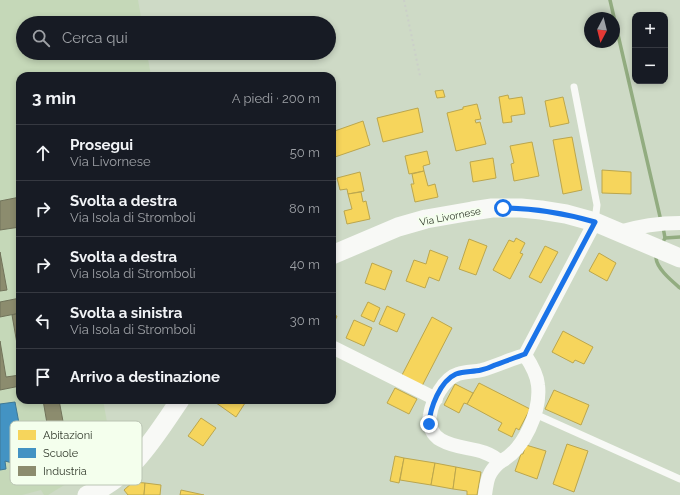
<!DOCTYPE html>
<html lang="it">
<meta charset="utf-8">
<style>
:root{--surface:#171b24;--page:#20242c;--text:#f1f3f6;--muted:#9ea1a6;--line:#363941}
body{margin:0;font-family:Raleway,sans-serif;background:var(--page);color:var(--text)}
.controls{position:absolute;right:12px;top:12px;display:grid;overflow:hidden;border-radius:8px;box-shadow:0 2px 6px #0003}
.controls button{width:36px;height:36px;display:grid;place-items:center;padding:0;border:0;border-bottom:1px solid var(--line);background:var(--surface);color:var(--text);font:20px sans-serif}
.compass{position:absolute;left:584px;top:12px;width:36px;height:36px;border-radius:50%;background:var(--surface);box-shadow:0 2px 6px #0003;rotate:187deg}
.stop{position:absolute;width:12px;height:12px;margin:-9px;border:3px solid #1a73e8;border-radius:50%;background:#fff}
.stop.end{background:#1a73e8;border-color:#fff;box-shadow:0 1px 4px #0008}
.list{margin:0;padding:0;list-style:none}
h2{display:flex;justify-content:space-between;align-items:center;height:52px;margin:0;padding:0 16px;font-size:17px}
h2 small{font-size:13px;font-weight:400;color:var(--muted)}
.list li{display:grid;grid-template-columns:26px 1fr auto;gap:12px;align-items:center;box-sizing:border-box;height:56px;padding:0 16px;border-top:1px solid var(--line)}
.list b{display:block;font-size:15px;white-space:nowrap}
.list p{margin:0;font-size:13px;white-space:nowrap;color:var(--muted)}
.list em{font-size:13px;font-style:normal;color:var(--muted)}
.icon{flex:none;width:22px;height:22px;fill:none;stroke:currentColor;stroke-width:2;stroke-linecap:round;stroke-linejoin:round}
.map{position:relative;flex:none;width:680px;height:495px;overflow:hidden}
.search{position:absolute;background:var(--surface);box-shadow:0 2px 6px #0003;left:16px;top:16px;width:320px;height:44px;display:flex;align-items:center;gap:10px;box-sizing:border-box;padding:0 14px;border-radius:22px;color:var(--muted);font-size:15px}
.panel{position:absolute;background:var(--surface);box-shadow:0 2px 6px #0003;left:16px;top:72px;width:320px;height:332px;border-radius:12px}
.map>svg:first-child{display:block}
.built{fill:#c5d8b8}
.homes{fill:#f6d55c;stroke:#bba64d}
.schools{fill:#4393c3;stroke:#3e7895}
.industry{fill:#8c8c6e;stroke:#71735a}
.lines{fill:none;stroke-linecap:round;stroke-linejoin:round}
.stream{stroke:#92ac80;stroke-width:3.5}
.path{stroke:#cbcfc9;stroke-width:2;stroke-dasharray:2 3;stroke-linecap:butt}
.lane{stroke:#f8f9f6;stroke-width:7}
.street{stroke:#f8f9f6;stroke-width:14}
.secondary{stroke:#f8f9f6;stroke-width:19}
.route{stroke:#1a73e8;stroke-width:5}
.labels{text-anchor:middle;stroke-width:4;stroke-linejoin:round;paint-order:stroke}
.street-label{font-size:10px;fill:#31392b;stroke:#f4ffed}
.key{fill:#f4ffed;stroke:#bac4b3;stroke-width:1}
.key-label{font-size:11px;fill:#31392b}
</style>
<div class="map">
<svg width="680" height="495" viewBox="0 0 680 495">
<rect width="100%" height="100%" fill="#cedac6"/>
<!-- built -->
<polygon class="built" points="0,0 138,0 142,23 23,23 23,53 147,53 151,76 20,76 20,400 103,400 113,455 48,495 44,495 41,490 22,495 0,495"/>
<!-- homes -->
<g class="homes">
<polygon points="443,90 445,97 437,98 435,91"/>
<polygon points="508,95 509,99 522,97 525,114 511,116 512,122 503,123 499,97"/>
<polygon points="563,97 569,123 550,127 545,101"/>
<polygon points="477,104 481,119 475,120 476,123 480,122 486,144 456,151 447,113 463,109 463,107"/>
<polygon points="418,108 423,132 383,142 377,118"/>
<polygon points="363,121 370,145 332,158 332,132"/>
<polygon points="572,137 582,190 563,194 553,140"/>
<polygon points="532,142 539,176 514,181 511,164 514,163 510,146"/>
<polygon points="427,151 430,164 423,166 424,171 409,174 405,156"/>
<polygon points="493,158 496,178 473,182 470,162"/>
<polygon points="602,170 631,172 631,194 602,193"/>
<polygon points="424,171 428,186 435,184 438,197 415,202 411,184 414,184 412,174"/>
<polygon points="360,172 364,191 348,194 347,189 340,190 337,178"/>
<polygon points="361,192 363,202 366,201 370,219 347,224 344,211 352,209 348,194"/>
<polygon points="516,238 525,243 520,253 523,254 510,279 493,270 509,240 514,242"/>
<polygon points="469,239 487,246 476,275 459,269"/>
<polygon points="545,246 558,252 541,283 529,277"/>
<polygon points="430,250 448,257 439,281 429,277 425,288 406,281 414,260 426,264"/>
<polygon points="599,253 616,263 607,281 589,271"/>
<polygon points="372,263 392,271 385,290 365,283"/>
<polygon points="368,302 380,308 374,322 361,316"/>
<polygon points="387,306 405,314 397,332 379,324"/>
<polygon points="332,315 337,316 332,328"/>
<polygon points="432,317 452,328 422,386 402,375"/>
<polygon points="354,320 372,328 364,346 346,338"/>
<polygon points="563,331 593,347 584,364 575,360 573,363 552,352"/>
<polygon points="479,383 530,409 519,430 516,428 512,437 498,430 502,423 467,404"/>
<polygon points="455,384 473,393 467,404 464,403 459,413 444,405"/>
<polygon points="395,388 417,399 409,414 387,403"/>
<polygon points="554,390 589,405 581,425 545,409"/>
<polygon points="212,400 247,400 236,417"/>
<polygon points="201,418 216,428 203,446 188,436"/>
<polygon points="567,444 588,451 574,492 553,484"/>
<polygon points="526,445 546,451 537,479 515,471 521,454 523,454"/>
<polygon points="395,456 404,458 399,483 390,481"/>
<polygon points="404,458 435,463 431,485 400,480"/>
<polygon points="435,463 456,467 453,489 431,485"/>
<polygon points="456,467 481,472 477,495 467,495 467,491 453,489"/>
<polygon points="133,482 145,483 144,495 128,495 124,490"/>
<polygon points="145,483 161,485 160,495 144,495"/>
<polygon points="181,490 204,495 180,495"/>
</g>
<!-- schools -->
<polygon class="schools" points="15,402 28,471 16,464 5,461 6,469 0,470 0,404"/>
<!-- industry -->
<g class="industry">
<polygon points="20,197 20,227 0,230 0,201"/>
<polygon points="0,252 7,290 0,291"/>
<polygon points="20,298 20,313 0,317 0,302"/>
<polygon points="20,313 20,361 12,315"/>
<polygon points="0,341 6,377 20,375 20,386 0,390"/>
<polygon points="43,400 59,400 65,432 49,435"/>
</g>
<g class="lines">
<!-- stream -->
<g class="stream">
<polyline points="610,0 661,221"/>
<polyline points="663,227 665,238 663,242"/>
<polyline points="665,238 680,237"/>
<path d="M656 258C657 269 672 281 680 288"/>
</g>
<!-- path -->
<polyline class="path" points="404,0 420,76"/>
<!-- lane -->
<g class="lane">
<polyline points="574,87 597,205 595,221"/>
<polyline points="535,414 680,479"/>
</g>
<!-- street -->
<g class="street">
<path d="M619 232C639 226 659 223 680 223"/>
<polyline points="334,348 436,399"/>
<path d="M525 355C531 364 537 374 538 385 541 411 524 450 500 462 484 446 460 451 441 440 432 435 428 425 430 415 432 401 444 378 458 374 466 371 474 372 482 370 496 366 511 359 525 355L595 222"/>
<path d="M485 495C487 480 488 472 500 462"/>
</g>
<!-- secondary -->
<g class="secondary">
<polyline points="332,255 398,227 426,219 472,211 492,208 521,208 541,210 566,214 595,222 680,258"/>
<path d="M87 495C131 478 155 437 180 400"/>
</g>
</g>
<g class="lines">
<!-- route -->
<path class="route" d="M429 424C430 408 440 381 456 374 464 371 473 372 481 370 486 369 491 367 495 365 505 361 515 358 525 354L595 222C563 213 536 208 503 208"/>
</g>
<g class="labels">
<!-- street labels -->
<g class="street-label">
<text transform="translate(450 216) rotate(-11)" y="4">Via Livornese</text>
</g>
</g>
<!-- legend -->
<rect x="10" y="421" width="132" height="64" rx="6" class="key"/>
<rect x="18" y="430" width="18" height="10" fill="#f6d55c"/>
<rect x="18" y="448" width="18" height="10" fill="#4393c3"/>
<rect x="18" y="466" width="18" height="10" fill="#8c8c6e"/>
<g class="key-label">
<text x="43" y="439">Abitazioni</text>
<text x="43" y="457">Scuole</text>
<text x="43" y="475">Industria</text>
</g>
</svg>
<div class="controls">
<button>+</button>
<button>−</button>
</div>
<svg class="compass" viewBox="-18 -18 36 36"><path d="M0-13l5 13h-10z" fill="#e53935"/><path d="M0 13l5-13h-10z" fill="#9ea1a6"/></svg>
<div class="stop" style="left:503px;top:208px"></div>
<div class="stop end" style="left:429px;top:424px"></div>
<div class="search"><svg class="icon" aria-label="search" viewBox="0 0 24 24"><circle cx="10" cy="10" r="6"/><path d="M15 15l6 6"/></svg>Cerca qui</div>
<section class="panel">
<h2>3 min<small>A piedi · 200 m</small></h2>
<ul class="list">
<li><svg class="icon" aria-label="ahead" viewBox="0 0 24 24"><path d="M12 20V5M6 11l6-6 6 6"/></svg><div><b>Prosegui</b><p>Via Livornese</p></div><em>50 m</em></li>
<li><svg class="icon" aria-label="right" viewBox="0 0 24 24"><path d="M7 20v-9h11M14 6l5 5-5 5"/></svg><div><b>Svolta a destra</b><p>Via Isola di Stromboli</p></div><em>80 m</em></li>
<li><svg class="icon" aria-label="right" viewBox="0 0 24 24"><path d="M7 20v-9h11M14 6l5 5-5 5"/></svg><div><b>Svolta a destra</b><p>Via Isola di Stromboli</p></div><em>40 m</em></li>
<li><svg class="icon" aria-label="left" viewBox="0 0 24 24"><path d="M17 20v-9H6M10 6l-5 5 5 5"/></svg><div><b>Svolta a sinistra</b><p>Via Isola di Stromboli</p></div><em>30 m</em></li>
<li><svg class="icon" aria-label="arrive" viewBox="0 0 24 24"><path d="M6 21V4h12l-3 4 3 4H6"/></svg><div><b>Arrivo a destinazione</b></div></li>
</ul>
</section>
</div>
